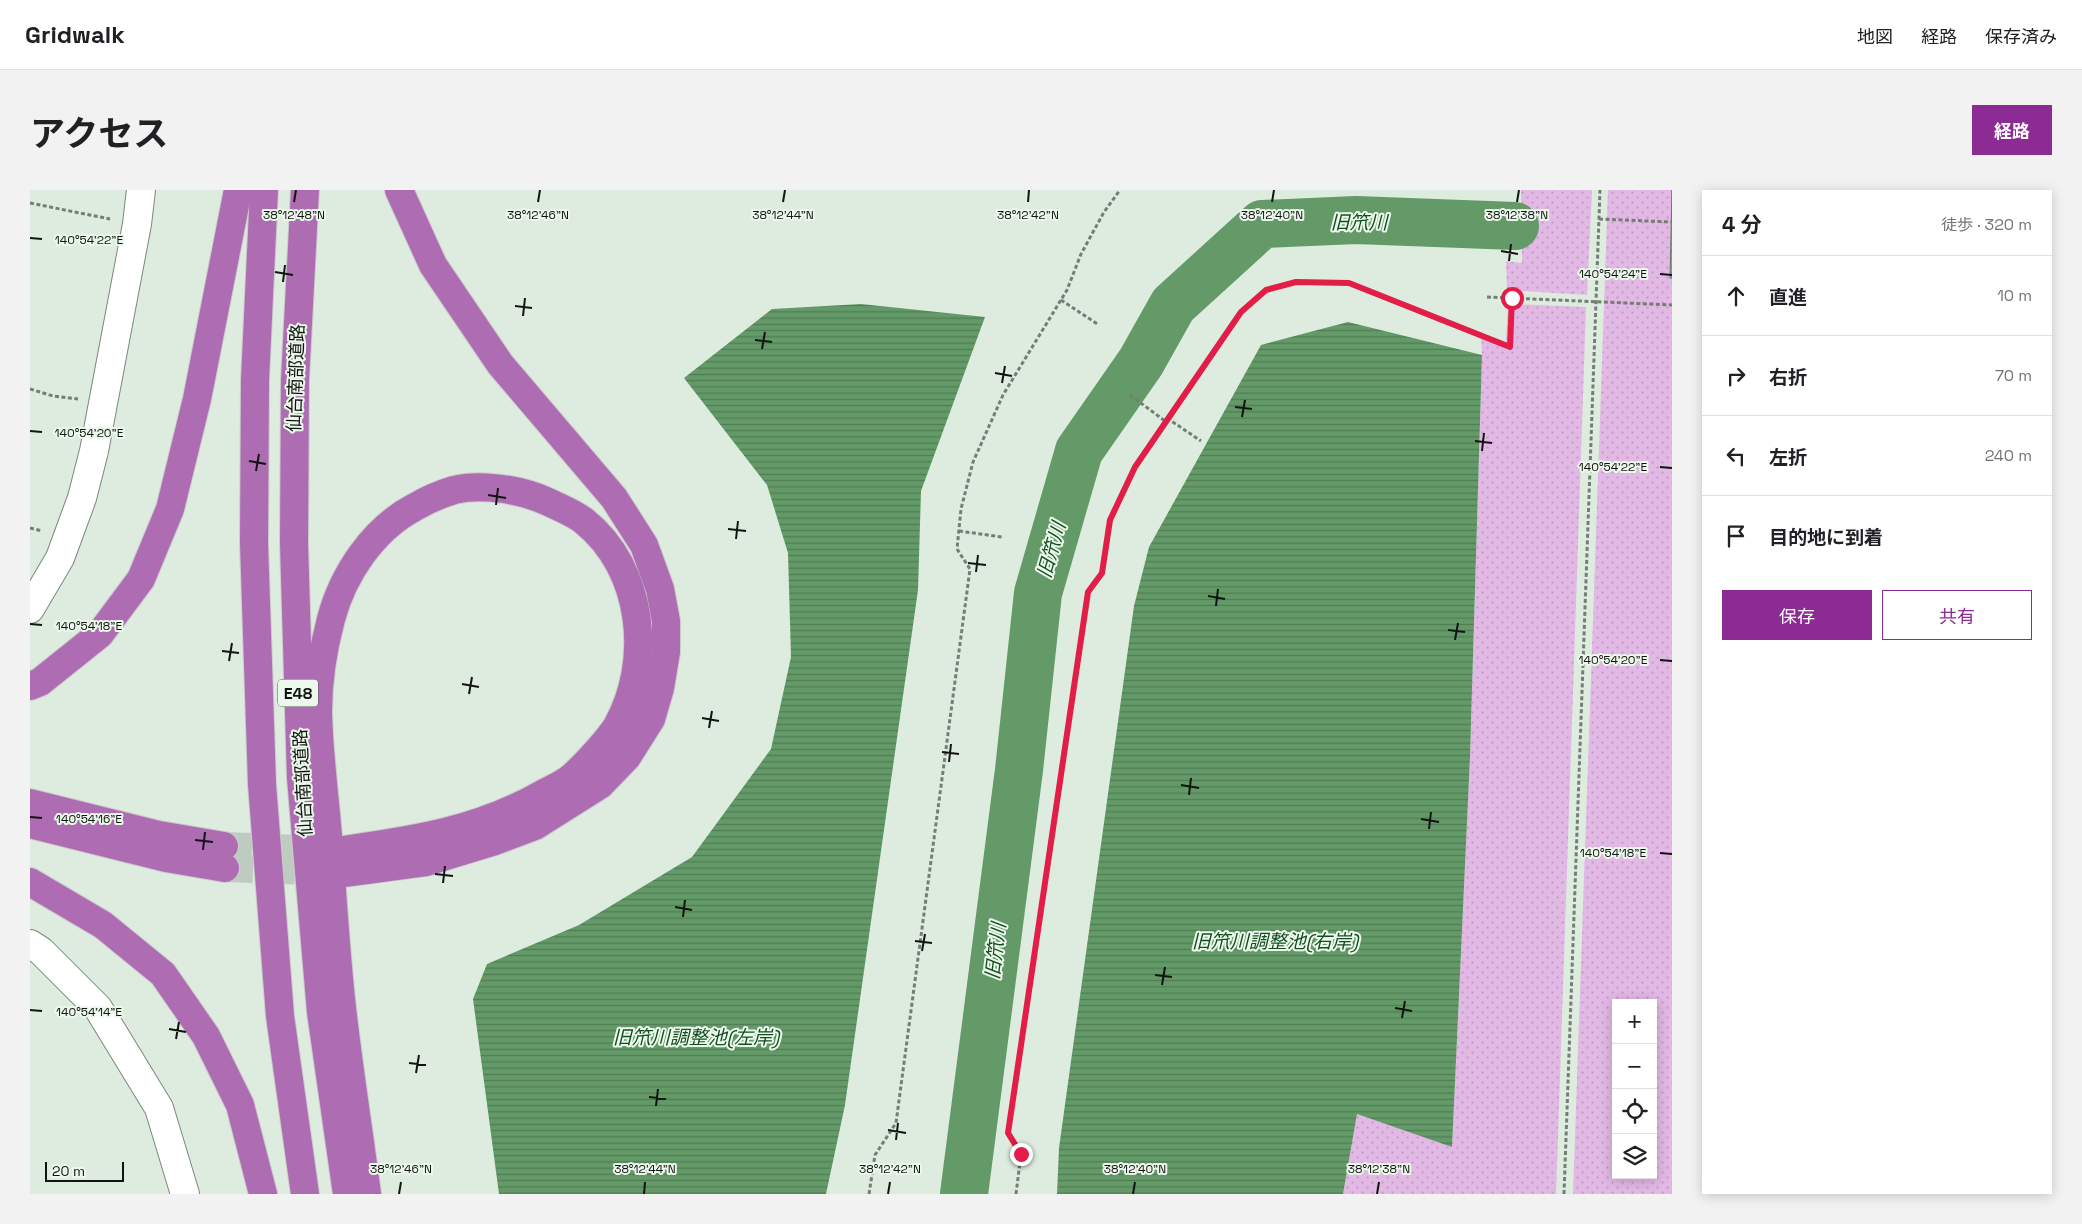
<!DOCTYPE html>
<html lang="ja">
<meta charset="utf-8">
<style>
:root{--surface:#fff;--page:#f2f2f2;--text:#202124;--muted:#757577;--line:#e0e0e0;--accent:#8c2b94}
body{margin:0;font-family:"Space Grotesk","Noto Sans JP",sans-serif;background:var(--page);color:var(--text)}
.controls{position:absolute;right:15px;bottom:15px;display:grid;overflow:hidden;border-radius:0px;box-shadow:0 2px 12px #0003}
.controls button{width:45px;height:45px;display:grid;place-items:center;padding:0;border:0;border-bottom:1px solid var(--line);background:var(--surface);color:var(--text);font:25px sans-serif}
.scale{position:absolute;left:15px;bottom:12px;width:79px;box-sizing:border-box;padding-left:5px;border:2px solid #111511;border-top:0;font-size:14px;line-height:18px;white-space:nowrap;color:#111511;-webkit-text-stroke:4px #ecf8ec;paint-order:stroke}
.stop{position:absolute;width:15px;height:15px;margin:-11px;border:4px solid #e11d48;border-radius:50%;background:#fff}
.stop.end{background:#e11d48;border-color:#fff;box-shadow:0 1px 5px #0008}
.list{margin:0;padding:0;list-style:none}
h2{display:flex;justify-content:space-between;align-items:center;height:65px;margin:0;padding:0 20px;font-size:21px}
h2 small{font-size:16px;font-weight:400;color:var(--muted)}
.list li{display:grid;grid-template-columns:32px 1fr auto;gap:15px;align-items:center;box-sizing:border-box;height:80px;padding:0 20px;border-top:1px solid var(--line)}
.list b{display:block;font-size:19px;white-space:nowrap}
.list em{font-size:16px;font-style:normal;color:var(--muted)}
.actions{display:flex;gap:10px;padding:15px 20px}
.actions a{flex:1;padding:11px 0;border:1px solid var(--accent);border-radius:0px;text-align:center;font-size:18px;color:var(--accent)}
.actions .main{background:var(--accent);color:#fff}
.icon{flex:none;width:28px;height:28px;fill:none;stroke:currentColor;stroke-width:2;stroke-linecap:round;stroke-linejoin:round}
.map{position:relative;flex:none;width:1642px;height:1004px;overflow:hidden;border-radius:0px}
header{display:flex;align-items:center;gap:30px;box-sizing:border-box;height:70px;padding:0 25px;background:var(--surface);border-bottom:1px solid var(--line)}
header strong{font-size:24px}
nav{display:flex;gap:28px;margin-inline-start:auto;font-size:18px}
.intro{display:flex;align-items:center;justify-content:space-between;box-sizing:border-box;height:120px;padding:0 30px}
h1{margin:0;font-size:35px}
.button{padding:12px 22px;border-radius:0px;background:var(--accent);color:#fff;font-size:18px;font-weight:700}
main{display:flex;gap:30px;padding:0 30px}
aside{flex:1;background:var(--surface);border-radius:0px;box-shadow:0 2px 12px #0003}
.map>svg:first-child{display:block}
.grass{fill:url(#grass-dots);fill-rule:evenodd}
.water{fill:url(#water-rules)}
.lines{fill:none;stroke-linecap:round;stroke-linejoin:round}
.river{stroke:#639a68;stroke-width:48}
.building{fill:url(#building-hatch);stroke:#697369}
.highway-tunnel{stroke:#bfcbc0;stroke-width:28;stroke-dasharray:28 14;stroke-linecap:butt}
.minor-casing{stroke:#7c877d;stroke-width:30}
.highway-casing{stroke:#cbcccb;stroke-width:30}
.path{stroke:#757e76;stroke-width:3;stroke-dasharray:4 2.5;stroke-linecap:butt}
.minor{stroke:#fff;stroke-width:28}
.highway{stroke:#ae6db3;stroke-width:28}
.route{stroke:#e11d48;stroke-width:6}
.ticks{fill:none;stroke:#111511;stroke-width:2}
.labels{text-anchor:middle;stroke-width:4;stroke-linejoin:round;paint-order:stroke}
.shield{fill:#ecf8ec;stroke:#535953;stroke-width:1}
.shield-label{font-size:16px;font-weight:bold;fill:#111511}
.street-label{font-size:18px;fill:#111511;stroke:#ecf8ec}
.water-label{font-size:19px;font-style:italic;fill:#124f1e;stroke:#ecf8ec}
.ticks-label{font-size:12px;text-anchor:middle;fill:#111511;stroke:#ecf8ec;stroke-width:4;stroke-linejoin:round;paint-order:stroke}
</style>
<header>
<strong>Gridwalk</strong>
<nav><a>地図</a><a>経路</a><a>保存済み</a></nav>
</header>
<div class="intro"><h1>アクセス</h1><a class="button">経路</a></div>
<main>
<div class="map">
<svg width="1642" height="1004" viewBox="0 0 1642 1004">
<defs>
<pattern id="grass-dots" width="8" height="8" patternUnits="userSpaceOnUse" patternTransform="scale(1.25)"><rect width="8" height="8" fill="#e2b8e4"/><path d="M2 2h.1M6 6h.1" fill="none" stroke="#c19dc3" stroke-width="1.8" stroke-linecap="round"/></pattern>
<pattern id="water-rules" width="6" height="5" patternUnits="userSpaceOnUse" patternTransform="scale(1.25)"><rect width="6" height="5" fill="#639a68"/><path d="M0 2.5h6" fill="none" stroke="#507c54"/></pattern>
<pattern id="building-hatch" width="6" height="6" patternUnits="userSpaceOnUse" patternTransform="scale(1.25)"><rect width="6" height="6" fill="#aebaaf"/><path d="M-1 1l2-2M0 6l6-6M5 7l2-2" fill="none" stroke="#959f96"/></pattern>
</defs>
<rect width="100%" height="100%" fill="#deebdf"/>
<!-- grass -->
<g class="grass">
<polygon points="1491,0 1562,0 1557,105 1477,100 1476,71 1492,73"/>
<path d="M1578 0H1642L1640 87 1642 88V1004H1543ZM1586 813H1623V985H1586Z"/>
<polygon points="1478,114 1556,117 1526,1004 1313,1004 1327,924 1422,956 1440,567 1452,165 1451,144 1476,152"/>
</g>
<!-- water -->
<g class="water">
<polygon points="831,114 955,127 891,301 888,400 815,915 796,1004 469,1004 443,809 457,774 549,735 662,667 741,559 761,467 758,363 737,295 654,188 742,119"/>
<polygon points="1318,132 1452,165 1440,567 1422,957 1327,924 1313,1004 1027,1004 1029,958 1104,416 1119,357 1231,155"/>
</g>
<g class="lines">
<!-- river -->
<polyline class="river" points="934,1004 989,580 1008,403 1049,261 1111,172 1143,115 1232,34 1326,30 1485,36"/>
</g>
<!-- building -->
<polygon class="building" points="1642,0 1642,88 1640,88"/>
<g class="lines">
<!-- highway-tunnel -->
<g class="highway-tunnel">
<polyline points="194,656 300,660"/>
<polyline points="195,678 303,682"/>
</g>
<defs>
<g id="minor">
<polyline points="0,419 30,368 52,308 64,261 107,34 111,0"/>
<polyline points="0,754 11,761 68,818 129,918 155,1004"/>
</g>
<g id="highway">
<polyline points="234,0 225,190 224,353 232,594 250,826 275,1004"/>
<polyline points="275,0 265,190 264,353 271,588 291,822 317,1004"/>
<polyline points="0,496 10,492 70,444 111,389 140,319 167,209 208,0"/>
<polyline points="0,613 129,645 194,656"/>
<polyline points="0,634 136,668 195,678"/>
<path d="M313 660C385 650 450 640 514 603 524 598 536 593 544 585 556 574 579 549 587 536 623 472 614 379 554 331 544 323 529 317 516 311 491 300 452 293 424 300 411 304 397 310 385 317 343 339 313 384 301 429 293 459 288 491 288 522 289 568 296 614 299 659 303 712 306 765 312 818 319 880 329 942 337 1004"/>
<polyline points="314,683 396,672 465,651 505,636 570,595 597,567 621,529 630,498 636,462 636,431 630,399 614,355 584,308 470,174 403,75 369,0"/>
<polyline points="0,692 73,735 133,784 176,846 210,915 233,1004"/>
</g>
</defs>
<!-- minor casing -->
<use href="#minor" class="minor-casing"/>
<!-- highway casing -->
<use href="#highway" class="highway-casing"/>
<!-- path -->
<g class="path">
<polyline points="0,13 80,29"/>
<polyline points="1569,29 1641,32"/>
<polyline points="1457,107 1642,115"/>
<polyline points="1031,110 1069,135"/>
<polyline points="0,199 23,206 48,209"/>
<polyline points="1100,205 1135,231"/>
<polyline points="1137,228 1171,251"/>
<polyline points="0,338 12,341"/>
<polyline points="929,341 972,347"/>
<polyline points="839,1004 845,965 866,933 940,379 927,359 931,319 943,272 973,205 1037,100 1051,64 1074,22 1090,0"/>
<polyline points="986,1004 991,964 979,943 1058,402 1072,383 1081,330 1105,277 1211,122 1236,100 1266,92 1319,93 1480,157 1482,108"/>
<polyline points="1534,1004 1570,0"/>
</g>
<!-- minor -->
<use href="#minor" class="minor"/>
<!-- highway -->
<use href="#highway" class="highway"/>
</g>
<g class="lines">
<!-- route -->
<polyline class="route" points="991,964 978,943 1058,402 1072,383 1080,330 1105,277 1211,122 1236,100 1266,92 1319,93 1480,157 1482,108"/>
</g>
<!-- ticks -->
<path class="ticks" d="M264 12 266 0M508 12 510 0M753 12 755 0M998 12 999 0M1242 12 1244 0M1487 12 1489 0M0 48 12 49M1471 61 1488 64M1479 71 1481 54M245 82 263 85M1630 84 1642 85M253 92 255 75M485 116 502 118M493 126 495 108M725 150 742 152M732 159 735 142M965 183 982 186M972 193 975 176M1205 217 1222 219M1212 227 1215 210M0 241 12 242M1445 251 1462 253M1452 261 1454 243M219 271 236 274M1630 277 1642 278M226 281 229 264M458 305 476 308M466 315 468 298M698 339 716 341M706 349 708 331M938 373 956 375M946 382 948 365M1178 406 1195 409M1186 416 1188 399M0 434 12 435M1418 440 1435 442M1425 450 1428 433M192 461 209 463M1630 470 1642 471M199 471 202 453M432 494 449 497M439 504 442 487M672 528 689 531M679 538 682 521M912 562 929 564M919 572 921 554M1151 595 1169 598M1159 605 1161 588M0 627 12 628M1391 629 1409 632M1399 639 1401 622M165 650 183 652M173 660 175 642M1630 663 1642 664M405 684 423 686M413 693 415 676M645 717 662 720M653 727 655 710M885 751 902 753M892 761 895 744M1125 785 1142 787M1132 795 1135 777M1365 818 1382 821M0 820 12 821M1372 828 1375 811M139 839 156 842M146 849 149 832M379 873 396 875M386 883 389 865M619 907 636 909M626 916 628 899M858 940 876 943M866 950 868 933M369 1004 371 992M614 1004 615 992M858 1004 860 992M1103 1004 1105 992M1347 1004 1349 992"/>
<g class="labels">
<!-- shield labels -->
<rect class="shield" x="248" y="489.5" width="40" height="27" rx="4"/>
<g class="shield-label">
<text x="268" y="509">E48</text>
</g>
<!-- street labels -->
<g class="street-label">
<text transform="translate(266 188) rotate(-88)" y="6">仙台南部道路</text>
<text transform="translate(273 593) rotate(-93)" y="6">仙台南部道路</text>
</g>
<!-- water labels -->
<g class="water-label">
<text x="1329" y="39">旧笊川</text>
<text transform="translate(1021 360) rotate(-74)" y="7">旧笊川</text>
<text x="1245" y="758">旧笊川調整池(右岸)</text>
<text transform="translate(965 761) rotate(-83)" y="7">旧笊川</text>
<text x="666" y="854">旧笊川調整池(左岸)</text>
</g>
</g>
<g class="ticks-label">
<text x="264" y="29">38°12'48"N</text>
<text x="508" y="29">38°12'46"N</text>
<text x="753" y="29">38°12'44"N</text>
<text x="998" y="29">38°12'42"N</text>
<text x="1242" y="29">38°12'40"N</text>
<text x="1487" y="29">38°12'38"N</text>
<text x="59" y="54">140°54'22"E</text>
<text x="1583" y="88">140°54'24"E</text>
<text x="59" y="247">140°54'20"E</text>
<text x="1583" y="281">140°54'22"E</text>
<text x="59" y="440">140°54'18"E</text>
<text x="1583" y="474">140°54'20"E</text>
<text x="59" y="633">140°54'16"E</text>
<text x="1583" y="667">140°54'18"E</text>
<text x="59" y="826">140°54'14"E</text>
<text x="371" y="983">38°12'46"N</text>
<text x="615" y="983">38°12'44"N</text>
<text x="860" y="983">38°12'42"N</text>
<text x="1105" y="983">38°12'40"N</text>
<text x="1349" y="983">38°12'38"N</text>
</g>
</svg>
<div class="controls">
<button>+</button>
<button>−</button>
<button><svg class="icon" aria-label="locate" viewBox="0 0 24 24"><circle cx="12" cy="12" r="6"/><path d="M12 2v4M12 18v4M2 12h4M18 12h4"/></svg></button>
<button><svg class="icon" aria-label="layers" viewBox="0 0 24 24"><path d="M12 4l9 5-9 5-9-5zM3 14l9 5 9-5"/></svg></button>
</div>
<div class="scale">20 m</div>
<div class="stop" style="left:1482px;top:108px"></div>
<div class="stop end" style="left:991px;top:964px"></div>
</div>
<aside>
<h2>4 分<small>徒歩 · 320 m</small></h2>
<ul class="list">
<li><svg class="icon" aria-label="ahead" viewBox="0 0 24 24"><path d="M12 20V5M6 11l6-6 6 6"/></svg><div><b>直進</b></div><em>10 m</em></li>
<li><svg class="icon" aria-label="right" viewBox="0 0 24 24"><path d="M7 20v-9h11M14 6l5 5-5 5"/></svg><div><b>右折</b></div><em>70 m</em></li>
<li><svg class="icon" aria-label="left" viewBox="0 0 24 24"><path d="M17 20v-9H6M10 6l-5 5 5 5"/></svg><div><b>左折</b></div><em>240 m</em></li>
<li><svg class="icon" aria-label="arrive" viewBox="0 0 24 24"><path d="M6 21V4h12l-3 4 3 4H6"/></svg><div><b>目的地に到着</b></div></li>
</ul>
<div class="actions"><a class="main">保存</a><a>共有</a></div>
</aside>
</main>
